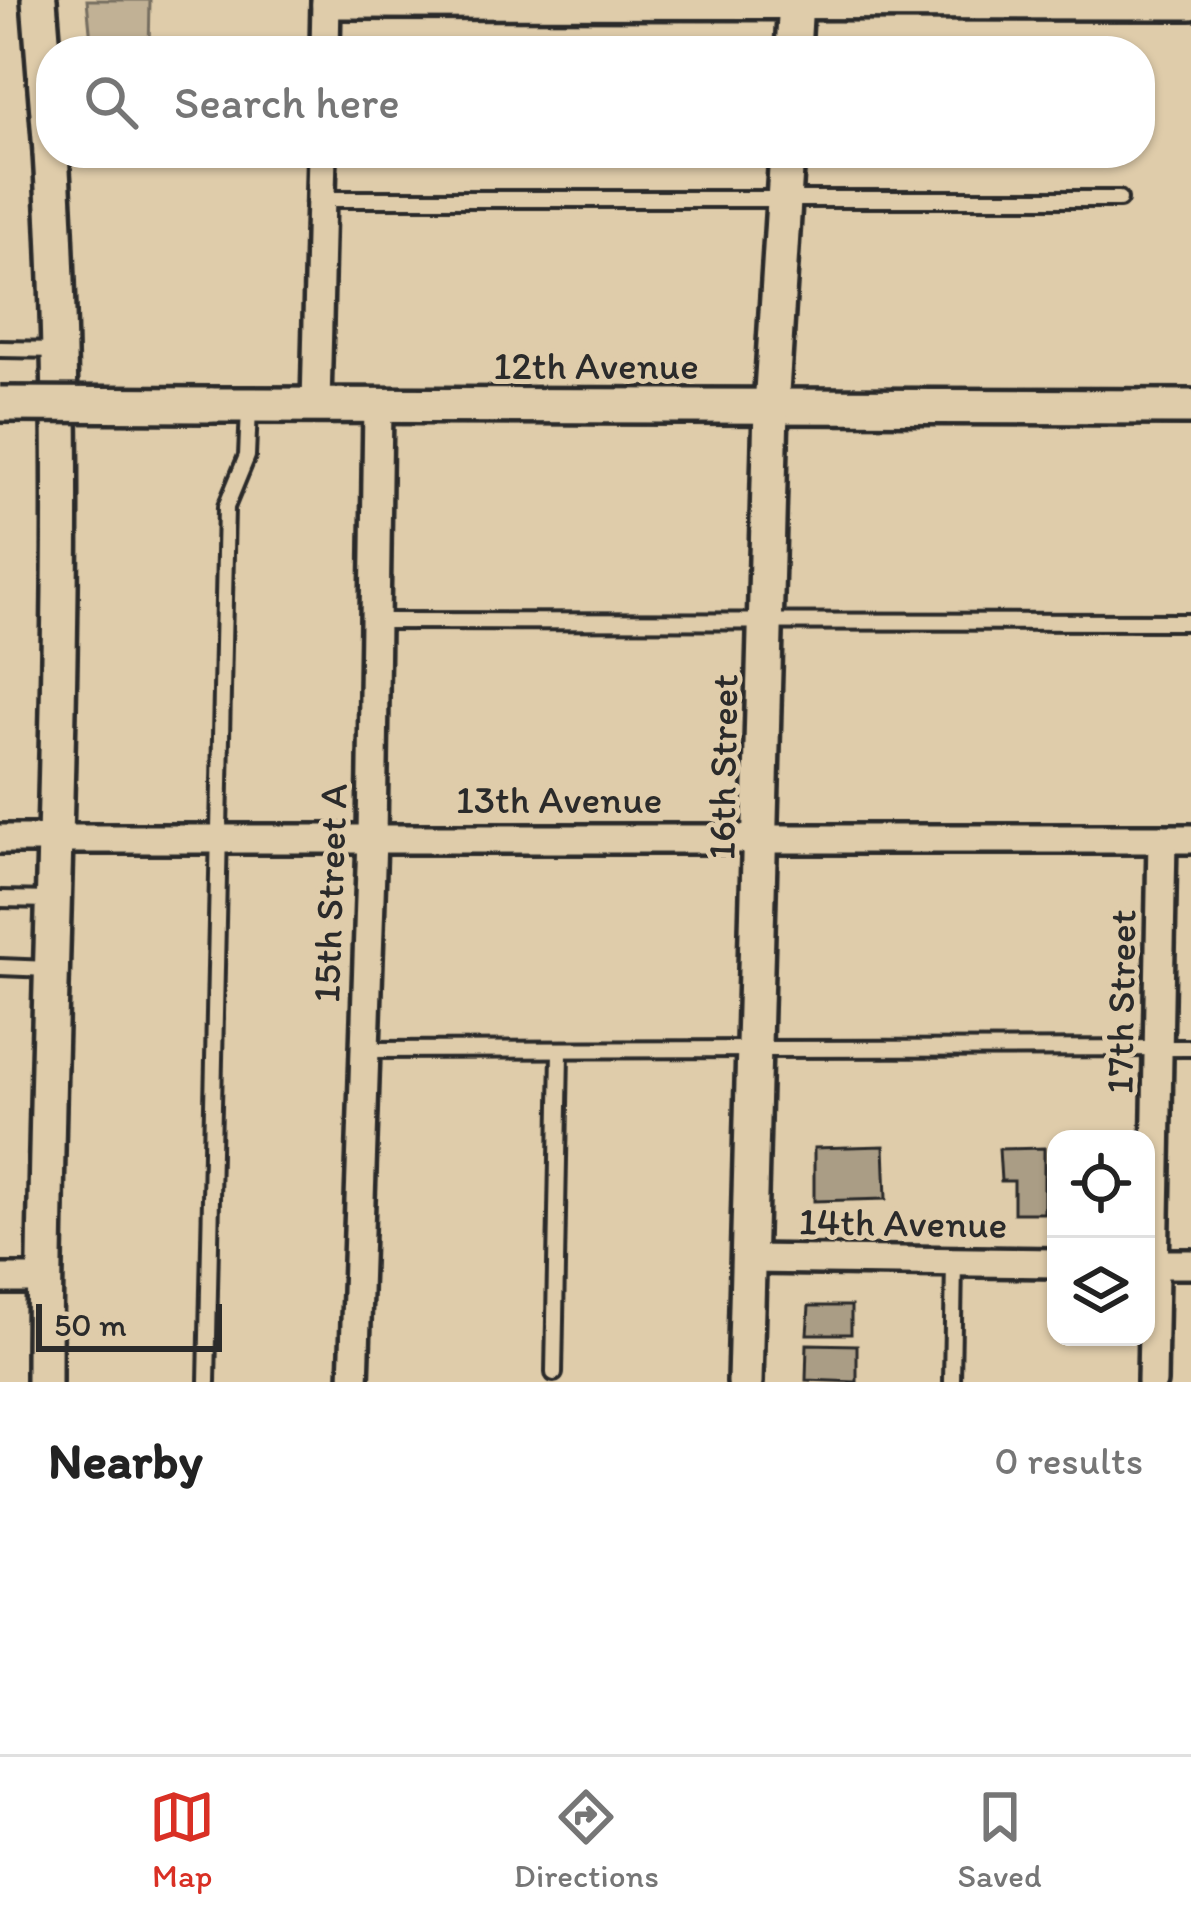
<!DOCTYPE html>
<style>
:root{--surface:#fff;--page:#f2f2f2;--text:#222;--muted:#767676;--line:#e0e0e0;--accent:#d93025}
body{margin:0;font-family:Itim,sans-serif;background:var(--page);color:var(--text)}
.controls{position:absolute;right:36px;bottom:36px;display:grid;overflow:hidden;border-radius:24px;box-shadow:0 3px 9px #0004}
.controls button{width:108px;height:108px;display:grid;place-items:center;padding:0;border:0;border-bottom:3px solid var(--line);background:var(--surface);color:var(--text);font:60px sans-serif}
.scale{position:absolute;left:36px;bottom:30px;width:186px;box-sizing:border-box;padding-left:12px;border:6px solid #2b2b2b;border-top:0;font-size:33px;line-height:42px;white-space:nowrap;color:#2b2b2b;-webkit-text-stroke:9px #dfccaa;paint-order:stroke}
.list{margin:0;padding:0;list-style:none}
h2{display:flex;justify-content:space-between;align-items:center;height:156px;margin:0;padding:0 48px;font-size:51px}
h2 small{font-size:39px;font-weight:400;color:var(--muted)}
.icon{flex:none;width:66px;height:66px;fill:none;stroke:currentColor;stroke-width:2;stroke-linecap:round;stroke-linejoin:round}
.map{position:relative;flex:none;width:1191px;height:1382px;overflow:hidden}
.search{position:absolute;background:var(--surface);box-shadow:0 3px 9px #0004;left:36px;right:36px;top:36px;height:132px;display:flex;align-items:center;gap:30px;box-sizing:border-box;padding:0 42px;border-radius:48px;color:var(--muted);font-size:45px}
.sheet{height:372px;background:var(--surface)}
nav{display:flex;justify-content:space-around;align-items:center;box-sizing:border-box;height:168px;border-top:3px solid var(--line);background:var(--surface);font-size:33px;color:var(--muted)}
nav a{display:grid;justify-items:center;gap:6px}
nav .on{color:var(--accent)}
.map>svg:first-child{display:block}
.green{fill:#c1b195;stroke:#766e60;stroke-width:3}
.building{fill:#aa9d85;stroke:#2b2b2b;stroke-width:3}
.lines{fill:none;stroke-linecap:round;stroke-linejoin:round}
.service-casing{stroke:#2b2b2b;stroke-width:22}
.minor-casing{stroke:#2b2b2b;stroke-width:36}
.tertiary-casing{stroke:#2b2b2b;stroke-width:42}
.service{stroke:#dfccaa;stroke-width:14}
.minor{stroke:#dfccaa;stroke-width:27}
.tertiary{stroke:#dfccaa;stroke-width:33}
.tertiary-bridge-casing{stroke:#2b2b2b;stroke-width:42;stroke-linecap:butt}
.tertiary-bridge{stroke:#dfccaa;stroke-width:33}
.labels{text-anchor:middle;stroke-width:10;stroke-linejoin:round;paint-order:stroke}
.street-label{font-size:39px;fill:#2b2b2b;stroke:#dfccaa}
</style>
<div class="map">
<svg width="1191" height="1382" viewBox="0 0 1191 1382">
<rect width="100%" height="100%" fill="#dfccaa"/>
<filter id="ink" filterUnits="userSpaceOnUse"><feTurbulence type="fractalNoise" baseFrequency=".00833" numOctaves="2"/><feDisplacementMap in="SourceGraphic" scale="24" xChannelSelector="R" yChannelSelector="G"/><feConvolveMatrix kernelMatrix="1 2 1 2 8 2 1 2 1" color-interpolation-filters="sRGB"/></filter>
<g filter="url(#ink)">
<!-- green -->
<polygon class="green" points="87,0 150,0 149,51 92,51"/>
<!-- building -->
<g class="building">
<polygon points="884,1146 886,1199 814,1201 814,1148"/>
<polygon points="1044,1148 1044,1213 1014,1213 1014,1181 1001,1181 999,1149"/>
<polygon points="809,1306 851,1306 851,1334 807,1334"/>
<polygon points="807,1344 857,1345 857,1382 806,1380"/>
</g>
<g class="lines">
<defs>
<g id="service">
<polyline points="321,199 1119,199"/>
<polyline points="0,349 61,350"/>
<polyline points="373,621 1191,622"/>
<polyline points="0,899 54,900"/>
<polyline points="0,967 49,969"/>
<polyline points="362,1050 1191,1048"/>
<polyline points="554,1373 560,1052"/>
<polyline points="207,1382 226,507 247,456 249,408"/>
<polyline points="952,1382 954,1262"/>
</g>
<g id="minor">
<polyline points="326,4 1191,5"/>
<polyline points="325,51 326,0"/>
<polyline points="316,405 322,153"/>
<polyline points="0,839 1191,839"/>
<polyline points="749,1259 1056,1263"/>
<polyline points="1146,1264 1191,1264"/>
<polyline points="0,1279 44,1279"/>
<polyline points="354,1382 372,838 378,406"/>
<polyline points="1152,1382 1162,839"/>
</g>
<g id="tertiary">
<polyline points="39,0 51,152"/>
<polyline points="793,51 796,0"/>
<polyline points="210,405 1191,407"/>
<path d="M44 1382C44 972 76 562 51 153"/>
<polyline points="745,1382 771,408 787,153"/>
</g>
</defs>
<!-- service casing -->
<use href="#service" class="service-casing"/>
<!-- minor casing -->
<use href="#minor" class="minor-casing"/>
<!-- tertiary casing -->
<use href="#tertiary" class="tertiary-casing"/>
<!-- service -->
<use href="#service" class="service"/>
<!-- minor -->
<use href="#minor" class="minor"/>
<!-- tertiary -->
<use href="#tertiary" class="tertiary"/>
<defs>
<polyline id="tertiary-bridge" points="0,404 210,405"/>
</defs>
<!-- tertiary-bridge casing -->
<use href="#tertiary-bridge" class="tertiary-bridge-casing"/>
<!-- tertiary-bridge -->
<use href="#tertiary-bridge" class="tertiary-bridge"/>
</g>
</g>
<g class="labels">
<!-- street labels -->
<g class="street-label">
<text x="596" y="379">12th Avenue</text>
<text transform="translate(722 767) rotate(-89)" y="14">16th Street</text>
<text x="559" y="813">13th Avenue</text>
<text transform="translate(329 893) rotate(-88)" y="14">15th Street A</text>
<text transform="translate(1120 1002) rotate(-89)" y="14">17th Street</text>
<text transform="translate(903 1222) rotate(1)" y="14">14th Avenue</text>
</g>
</g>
</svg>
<div class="controls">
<button><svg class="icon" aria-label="locate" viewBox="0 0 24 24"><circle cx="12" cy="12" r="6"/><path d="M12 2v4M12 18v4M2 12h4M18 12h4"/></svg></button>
<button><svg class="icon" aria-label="layers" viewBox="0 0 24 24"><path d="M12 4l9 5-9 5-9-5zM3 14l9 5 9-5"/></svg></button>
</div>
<div class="scale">50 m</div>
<div class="search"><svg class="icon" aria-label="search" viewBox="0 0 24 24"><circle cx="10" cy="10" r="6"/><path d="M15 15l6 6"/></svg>Search here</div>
</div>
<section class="sheet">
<h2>Nearby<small>0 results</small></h2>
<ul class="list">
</ul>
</section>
<nav>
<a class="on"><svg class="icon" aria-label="map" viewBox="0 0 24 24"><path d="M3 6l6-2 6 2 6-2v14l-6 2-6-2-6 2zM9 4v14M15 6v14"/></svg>Map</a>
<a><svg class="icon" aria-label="directions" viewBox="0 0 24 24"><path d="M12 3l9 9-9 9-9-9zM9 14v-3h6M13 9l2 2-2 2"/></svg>Directions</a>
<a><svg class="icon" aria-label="saved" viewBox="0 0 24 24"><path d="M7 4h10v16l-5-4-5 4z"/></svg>Saved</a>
</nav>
